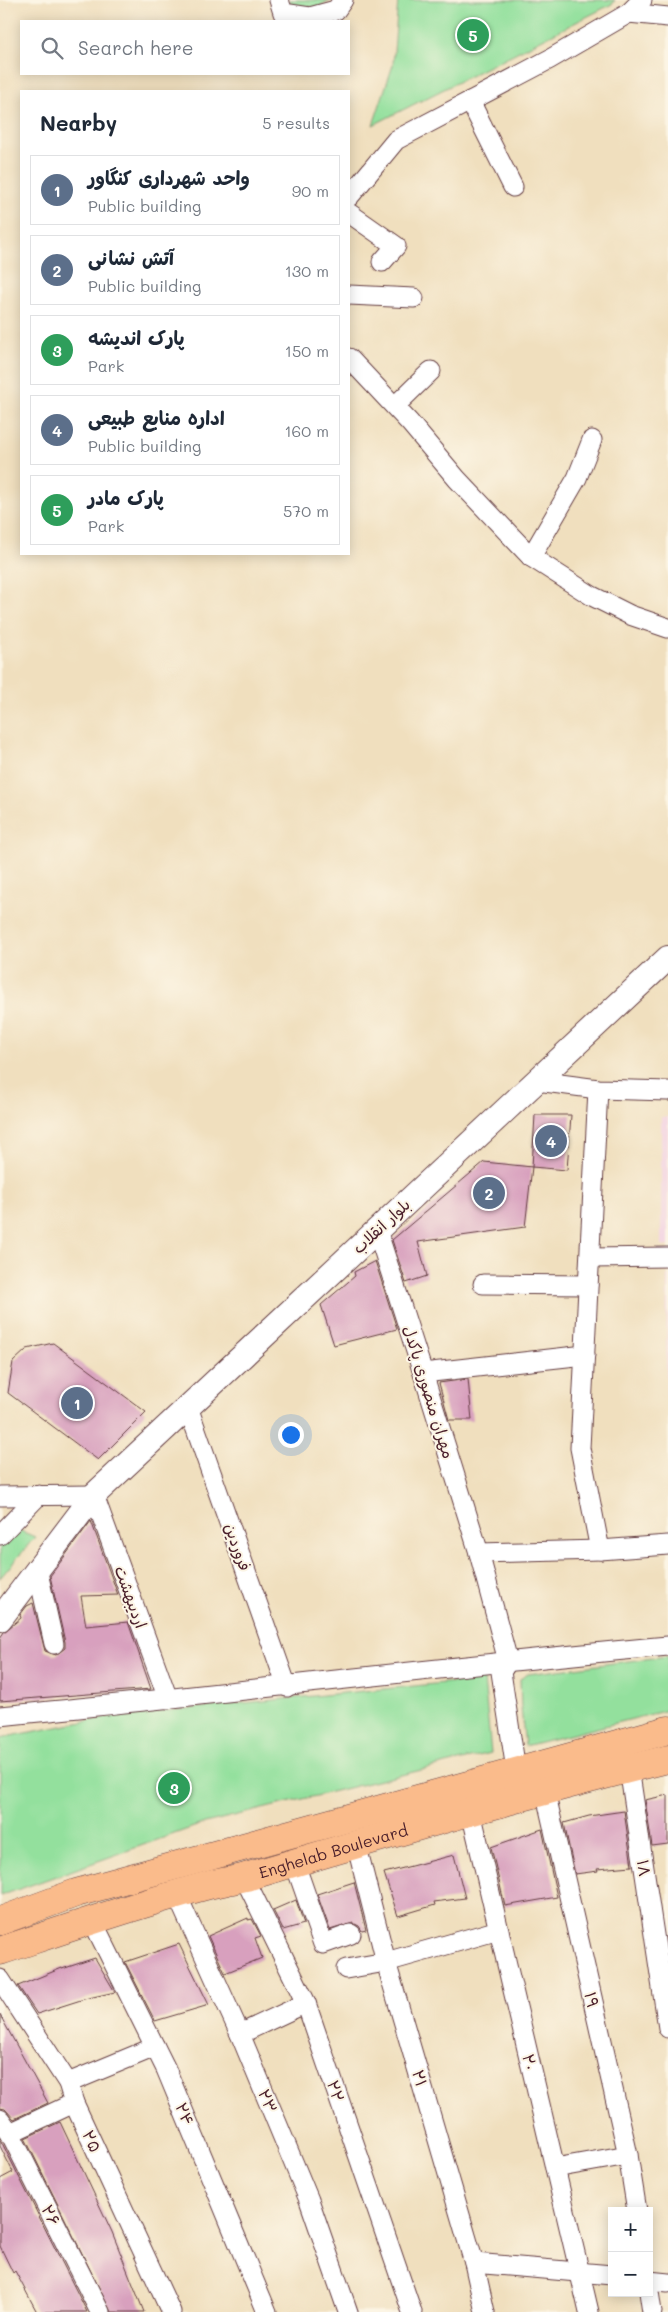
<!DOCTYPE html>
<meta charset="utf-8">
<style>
:root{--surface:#fff;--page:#f2f2f3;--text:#1f2937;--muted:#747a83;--line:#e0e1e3;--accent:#d1495b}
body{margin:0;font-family:Mali,"Playpen Sans Arabic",sans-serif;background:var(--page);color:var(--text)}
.controls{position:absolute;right:15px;bottom:15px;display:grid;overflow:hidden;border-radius:0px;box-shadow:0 2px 12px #0003}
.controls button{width:45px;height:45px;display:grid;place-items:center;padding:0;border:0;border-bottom:1px solid var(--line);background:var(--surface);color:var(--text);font:25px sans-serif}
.you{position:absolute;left:290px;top:1434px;width:18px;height:18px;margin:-12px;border:4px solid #fff;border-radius:50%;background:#1a73e8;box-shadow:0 0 0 8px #1a73e833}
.badge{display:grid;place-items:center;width:32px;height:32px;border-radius:50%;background:var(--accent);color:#fff;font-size:16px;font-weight:700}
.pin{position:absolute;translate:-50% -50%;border:2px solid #fff;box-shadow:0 1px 5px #0006}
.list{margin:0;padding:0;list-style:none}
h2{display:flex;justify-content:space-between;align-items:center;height:65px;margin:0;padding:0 20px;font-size:21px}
h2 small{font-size:16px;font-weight:400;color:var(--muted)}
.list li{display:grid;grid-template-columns:32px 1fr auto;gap:15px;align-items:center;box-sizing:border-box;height:70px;margin:0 10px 10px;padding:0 10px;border:1px solid var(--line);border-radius:0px}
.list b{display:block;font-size:19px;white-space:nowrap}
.list p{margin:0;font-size:16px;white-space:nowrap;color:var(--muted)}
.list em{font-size:16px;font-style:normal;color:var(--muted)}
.icon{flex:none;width:28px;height:28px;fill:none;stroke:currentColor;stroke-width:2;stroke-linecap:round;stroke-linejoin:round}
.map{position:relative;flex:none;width:668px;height:2312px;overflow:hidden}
.search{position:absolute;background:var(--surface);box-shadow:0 2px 12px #0003;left:20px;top:20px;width:330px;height:55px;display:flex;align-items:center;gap:12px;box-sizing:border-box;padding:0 18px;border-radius:0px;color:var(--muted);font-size:19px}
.panel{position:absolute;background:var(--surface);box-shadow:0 2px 12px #0003;left:20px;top:90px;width:330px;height:465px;border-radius:0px}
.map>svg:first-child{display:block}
.built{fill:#f2d0e2}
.green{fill:#93e09d;stroke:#6e8064}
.building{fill:#d8a0be}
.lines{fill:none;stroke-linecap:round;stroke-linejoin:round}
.minor-casing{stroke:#633c41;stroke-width:21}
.tertiary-casing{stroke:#633c41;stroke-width:26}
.primary-casing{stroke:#633c41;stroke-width:29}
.minor{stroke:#fff;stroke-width:19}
.tertiary{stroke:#fff;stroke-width:24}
.primary{stroke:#fabb8b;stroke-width:28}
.labels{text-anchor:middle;stroke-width:4;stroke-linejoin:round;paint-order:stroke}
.street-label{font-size:16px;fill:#4a1f2b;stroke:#fcf5e5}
</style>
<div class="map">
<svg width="668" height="2312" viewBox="0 0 668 2312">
<rect width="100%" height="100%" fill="#fcf5e5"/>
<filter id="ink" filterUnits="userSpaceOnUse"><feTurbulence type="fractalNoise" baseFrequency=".02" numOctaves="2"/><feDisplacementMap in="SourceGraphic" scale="10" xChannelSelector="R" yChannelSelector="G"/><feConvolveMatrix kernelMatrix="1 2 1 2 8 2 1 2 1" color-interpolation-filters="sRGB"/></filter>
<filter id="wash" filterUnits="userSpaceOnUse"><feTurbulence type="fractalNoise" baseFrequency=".0096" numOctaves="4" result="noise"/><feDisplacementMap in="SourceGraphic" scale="20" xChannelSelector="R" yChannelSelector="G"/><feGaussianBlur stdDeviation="1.12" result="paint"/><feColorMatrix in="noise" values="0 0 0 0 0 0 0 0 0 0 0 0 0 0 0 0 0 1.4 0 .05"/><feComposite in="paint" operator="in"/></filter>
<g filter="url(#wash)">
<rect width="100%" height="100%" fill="#f0dfbe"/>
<!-- built -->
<g class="built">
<rect x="661" y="1117" width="7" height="129"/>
<polygon points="667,1275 668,1275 668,1396 666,1396"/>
</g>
<!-- green -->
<g class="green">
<polygon points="289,0 330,0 316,8 291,4"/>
<polygon points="398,0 615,0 612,4 373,125 393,65"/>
<polygon points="0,1522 35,1537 0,1578"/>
<polygon points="668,1656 668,1710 525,1746 521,1708 520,1679 528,1674"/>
<polygon points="484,1679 491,1753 205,1823 0,1896 0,1738 114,1716"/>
</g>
<g id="blocks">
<!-- building -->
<g class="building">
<polygon points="535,1115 571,1115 567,1170 532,1167"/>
<polygon points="484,1162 532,1167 525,1227 418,1242 427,1276 406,1283 392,1240"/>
<polygon points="375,1261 397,1329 334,1345 321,1305 355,1276 354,1272"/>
<polygon points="53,1343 146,1412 98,1460 8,1393 13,1362 27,1349"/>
<polygon points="468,1379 472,1420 449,1420 439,1383"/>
<polygon points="91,1521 118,1595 81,1596 86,1626 128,1622 151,1689 0,1701 0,1638 4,1632 21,1618 20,1615 27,1606 33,1603 45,1651 56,1655 65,1648 65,1642 50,1576"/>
<polygon points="668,1795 668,1844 652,1846 645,1800"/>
<polygon points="624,1811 632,1866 597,1869 598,1871 575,1874 564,1823 589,1816"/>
<polygon points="542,1829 557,1897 505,1906 491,1847"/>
<polygon points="454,1855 465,1898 434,1902 435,1905 398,1916 384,1873"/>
<polygon points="354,1882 366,1930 362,1931 359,1926 353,1923 330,1930 317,1894"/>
<polygon points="296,1900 304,1924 283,1930 273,1910"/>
<polygon points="248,1918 248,1920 252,1919 261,1936 255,1938 262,1958 225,1973 208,1936"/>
<polygon points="179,1944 209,2005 155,2021 125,1962"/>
<polygon points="95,1958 115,1992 84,1999 37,2014 18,1986 62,1968 62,1969"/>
<polygon points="0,2015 48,2103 14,2119 5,2109 0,2108"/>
<polygon points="60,2122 112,2232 144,2312 111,2312 25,2138"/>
<polygon points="0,2138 0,2139 87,2312 37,2312 15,2271 13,2273 0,2246 0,2179 13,2172 0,2146"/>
</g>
</g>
</g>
<g filter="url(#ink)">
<use href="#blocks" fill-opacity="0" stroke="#633c41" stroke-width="1"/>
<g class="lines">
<defs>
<g id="minor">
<polyline points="279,0 283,13 310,17 336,10 343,0"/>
<polyline points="629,13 668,17"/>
<polyline points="470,101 513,187"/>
<polyline points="349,197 396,140 550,59 629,13 642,0"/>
<polyline points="349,213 396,246 382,262"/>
<polyline points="349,295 414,298"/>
<polyline points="349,358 410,423 457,479 531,557 592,596 630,615 668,628"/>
<polyline points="395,406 431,371"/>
<polyline points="531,557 577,478 592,440"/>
<polyline points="537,1081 598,1089 668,1091"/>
<polyline points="598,1089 580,1448 600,1550 668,1545"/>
<polyline points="377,1230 423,1373 479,1553 600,1550"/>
<polyline points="590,1258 668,1257"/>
<polyline points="483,1284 588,1285"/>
<polyline points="423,1373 585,1355"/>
<polyline points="188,1407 287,1687"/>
<polyline points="0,1496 94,1495 168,1699"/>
<polyline points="0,1535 39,1495"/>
<polyline points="479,1553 508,1661 501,1672 516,1770"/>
<polyline points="37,1568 54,1644"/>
<path d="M0 1716C223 1694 445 1666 668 1646"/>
<polyline points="629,1768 668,2028"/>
<polyline points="545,1791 628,2155 637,2211"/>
<polyline points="471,1812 589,2312"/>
<polyline points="356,1843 386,1962 474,2263 485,2312"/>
<polyline points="294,1861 323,1944 351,1934"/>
<polyline points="244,1877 306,2003 412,2312"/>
<polyline points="177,1895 240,2034 309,2200 348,2312"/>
<polyline points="92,1920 166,2069 267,2312"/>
<polyline points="346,1969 386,1962 499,1930"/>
<polyline points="0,1979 68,2083 74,2103 171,2312"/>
<polyline points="240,2034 306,2003"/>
<polyline points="68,2083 155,2047"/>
<polyline points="0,2119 10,2133 100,2312"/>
<polyline points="10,2133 74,2103"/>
<polyline points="555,2168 628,2155"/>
<polyline points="474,2263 612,2275"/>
<polyline points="649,2281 668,2283"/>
<polyline points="649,2292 652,2312"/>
</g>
<polyline id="tertiary" points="0,1619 94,1495 668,958"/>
<g id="primary">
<polyline points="0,1921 76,1893 668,1730"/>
<path id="s1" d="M0 1951C69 1928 138 1904 209 1885 221 1882 234 1880 246 1877 386 1835 526 1794 668 1759"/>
</g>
</defs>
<!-- minor casing -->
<use href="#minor" class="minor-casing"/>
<!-- tertiary casing -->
<use href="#tertiary" class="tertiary-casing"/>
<!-- primary casing -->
<use href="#primary" class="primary-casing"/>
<!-- minor -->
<use href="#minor" class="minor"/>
<!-- tertiary -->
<use href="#tertiary" class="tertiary"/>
<!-- primary -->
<use href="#primary" class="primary"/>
</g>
</g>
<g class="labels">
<!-- street labels -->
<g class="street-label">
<text transform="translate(381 1226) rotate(-43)" y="6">بلوار انقلاب</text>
<text transform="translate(429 1392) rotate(73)" y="6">مهران منصوری پاکدل</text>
<text transform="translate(238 1547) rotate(71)" y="6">فروردین</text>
<text transform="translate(131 1597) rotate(70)" y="6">اردیبهشت</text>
<text dy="6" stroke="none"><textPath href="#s1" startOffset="348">Enghelab Boulevard</textPath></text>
<text transform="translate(644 1868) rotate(82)" y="6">۱۸</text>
<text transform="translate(592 2000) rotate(77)" y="6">۱۹</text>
<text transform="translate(530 2062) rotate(77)" y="6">۲۰</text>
<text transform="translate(420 2078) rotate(74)" y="6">۲۱</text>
<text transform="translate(336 2091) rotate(71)" y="6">۲۲</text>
<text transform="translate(268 2101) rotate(67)" y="6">۲۳</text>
<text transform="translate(185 2114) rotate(67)" y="6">۲۴</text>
<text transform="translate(92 2141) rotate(65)" y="6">۲۵</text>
<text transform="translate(51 2215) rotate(63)" y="6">۲۶</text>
</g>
</g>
</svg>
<div class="controls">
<button>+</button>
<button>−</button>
</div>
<div class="you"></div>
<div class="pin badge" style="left:77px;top:1403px;background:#5c6f8a">1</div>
<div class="pin badge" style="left:489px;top:1193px;background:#5c6f8a">2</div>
<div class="pin badge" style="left:174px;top:1788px;background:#2e9e5b">3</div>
<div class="pin badge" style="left:551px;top:1141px;background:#5c6f8a">4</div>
<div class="pin badge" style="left:473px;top:35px;background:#2e9e5b">5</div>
<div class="search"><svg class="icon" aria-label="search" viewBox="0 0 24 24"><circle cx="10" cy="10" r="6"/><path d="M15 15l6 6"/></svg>Search here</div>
<section class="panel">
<h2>Nearby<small>5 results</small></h2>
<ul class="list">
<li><span class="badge" style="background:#5c6f8a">1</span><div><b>واحد شهرداری کنگاور</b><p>Public building</p></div><em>90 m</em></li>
<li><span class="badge" style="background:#5c6f8a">2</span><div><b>آتش نشانی</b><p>Public building</p></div><em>130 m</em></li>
<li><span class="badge" style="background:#2e9e5b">3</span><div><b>پارک اندیشه</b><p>Park</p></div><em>150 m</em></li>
<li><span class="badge" style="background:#5c6f8a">4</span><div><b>اداره منابع طبیعی</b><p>Public building</p></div><em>160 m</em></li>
<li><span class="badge" style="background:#2e9e5b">5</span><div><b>پارک مادر</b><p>Park</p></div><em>570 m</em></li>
</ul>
</section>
</div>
